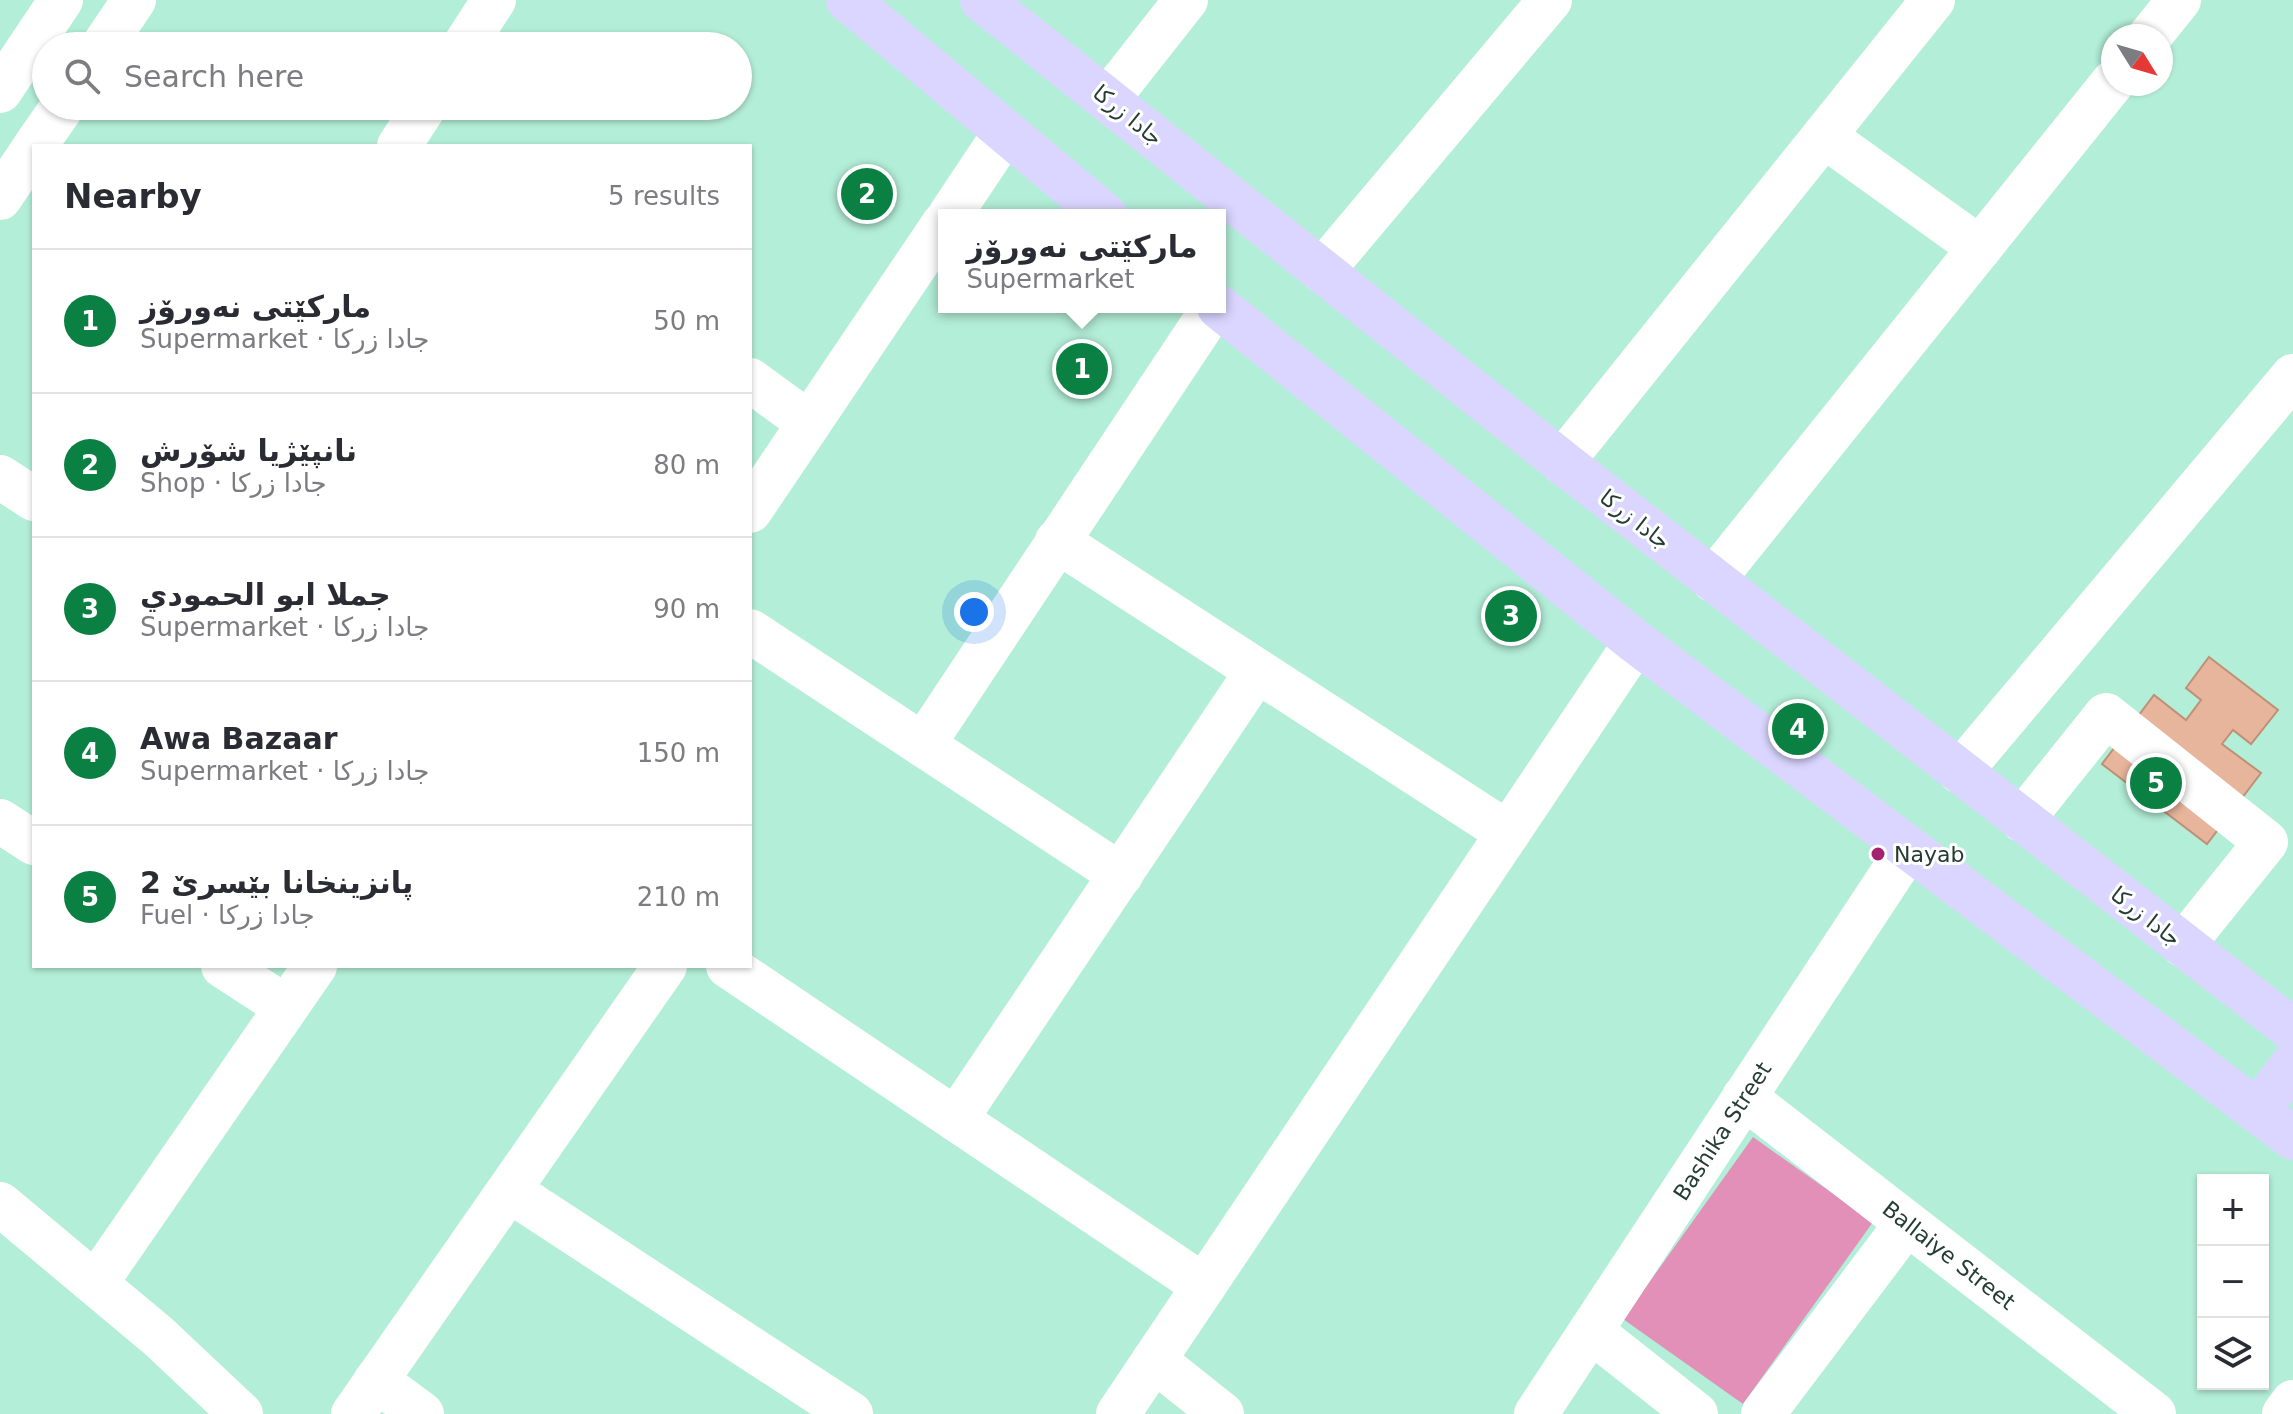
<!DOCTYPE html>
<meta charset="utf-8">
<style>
:root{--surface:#fff;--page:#f2f2f3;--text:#2b2b33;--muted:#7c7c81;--line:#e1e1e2;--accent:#0b8043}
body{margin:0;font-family:"DejaVu Sans","Noto Naskh Arabic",sans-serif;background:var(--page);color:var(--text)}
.controls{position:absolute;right:24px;bottom:24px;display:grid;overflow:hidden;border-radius:0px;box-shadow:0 2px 6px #0004}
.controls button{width:72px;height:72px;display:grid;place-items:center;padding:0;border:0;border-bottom:2px solid var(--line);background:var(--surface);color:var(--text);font:40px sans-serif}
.compass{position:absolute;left:2101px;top:24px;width:72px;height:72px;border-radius:50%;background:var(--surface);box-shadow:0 2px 6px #0004;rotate:127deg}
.you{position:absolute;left:974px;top:612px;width:28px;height:28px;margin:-20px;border:6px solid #fff;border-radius:50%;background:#1a73e8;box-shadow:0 0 0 12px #1a73e833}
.badge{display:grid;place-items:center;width:52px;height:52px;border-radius:50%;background:var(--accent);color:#fff;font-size:26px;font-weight:700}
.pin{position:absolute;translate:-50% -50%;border:4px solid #fff;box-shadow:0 2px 8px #0006}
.popup{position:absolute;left:938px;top:209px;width:288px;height:104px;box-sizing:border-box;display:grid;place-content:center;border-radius:0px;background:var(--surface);filter:drop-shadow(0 2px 6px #0005);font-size:26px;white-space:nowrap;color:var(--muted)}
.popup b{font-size:30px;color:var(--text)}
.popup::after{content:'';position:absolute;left:50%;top:100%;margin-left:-16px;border:16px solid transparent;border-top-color:var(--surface)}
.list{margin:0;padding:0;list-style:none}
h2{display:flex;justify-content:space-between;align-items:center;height:104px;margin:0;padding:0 32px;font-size:34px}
h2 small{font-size:26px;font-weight:400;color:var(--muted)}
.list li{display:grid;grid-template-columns:52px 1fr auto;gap:24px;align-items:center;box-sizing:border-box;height:144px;padding:0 32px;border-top:2px solid var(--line)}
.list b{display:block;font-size:30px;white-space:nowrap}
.list p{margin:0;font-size:26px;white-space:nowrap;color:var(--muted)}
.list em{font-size:26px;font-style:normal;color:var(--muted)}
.icon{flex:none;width:44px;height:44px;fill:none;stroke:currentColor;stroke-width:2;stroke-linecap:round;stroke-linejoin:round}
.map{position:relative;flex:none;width:2293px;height:1414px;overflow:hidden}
.search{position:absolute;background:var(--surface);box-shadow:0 2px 6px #0004;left:32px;top:32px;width:720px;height:88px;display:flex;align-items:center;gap:20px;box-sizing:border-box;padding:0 28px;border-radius:44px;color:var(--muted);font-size:30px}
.panel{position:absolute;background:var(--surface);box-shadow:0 2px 6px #0004;left:32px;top:144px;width:720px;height:824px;border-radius:0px}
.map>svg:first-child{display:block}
.green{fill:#e290b7}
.building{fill:#e6b59b;stroke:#bf9077;stroke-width:2}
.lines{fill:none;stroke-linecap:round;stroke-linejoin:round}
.minor{stroke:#fff;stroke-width:44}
.major{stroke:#dad6ff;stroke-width:44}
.poi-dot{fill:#a5226f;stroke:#fff;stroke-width:3}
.labels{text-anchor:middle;stroke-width:6;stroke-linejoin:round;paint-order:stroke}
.street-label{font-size:22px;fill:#243c33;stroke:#fff}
.poi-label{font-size:22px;fill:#243c33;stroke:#fff;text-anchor:start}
</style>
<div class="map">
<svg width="2293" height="1414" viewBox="0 0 2293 1414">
<rect width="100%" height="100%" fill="#b3eed8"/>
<!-- green -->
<polygon class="green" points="1753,1137 1873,1222 1743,1404 1623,1319"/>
<!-- building -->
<polygon class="building" points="2209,657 2278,710 2251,744 2233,730 2222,744 2261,773 2207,844 2102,764 2154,695 2186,720 2201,700 2186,688"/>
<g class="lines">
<!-- minor -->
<g class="minor">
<polyline points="2150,36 2179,0"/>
<polyline points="103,46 134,0"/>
<polyline points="464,46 494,0"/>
<polyline points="0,91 61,0"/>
<polyline points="1108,99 1186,0"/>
<polyline points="1824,136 1980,248"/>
<polyline points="35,146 63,106"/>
<polyline points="399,146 425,106"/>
<polyline points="0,198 34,148"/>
<polyline points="950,215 1004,134"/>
<polyline points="1322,271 1550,0"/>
<polyline points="750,380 809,423"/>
<polyline points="1562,462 1933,0"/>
<polyline points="0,477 34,499"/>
<polyline points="750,511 944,223"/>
<polyline points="1057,541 1508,833"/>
<polyline points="1713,580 2113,82"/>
<polyline points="750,631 1121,875"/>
<polyline points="923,745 1214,307"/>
<polyline points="1960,772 2293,376"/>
<polyline points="2022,820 2106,715 2266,842 2183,945"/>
<polyline points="0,821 34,843"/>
<polyline points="223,966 286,1007"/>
<polyline points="728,966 1204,1286"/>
<polyline points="1744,1097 2154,1414"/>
<polyline points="956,1119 1257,671"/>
<polyline points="510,1191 851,1414"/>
<polyline points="0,1204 158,1336 241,1414"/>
<polyline points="96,1283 315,966"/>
<polyline points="1591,1331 1696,1414"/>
<polyline points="1154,1360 1222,1414"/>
<polyline points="376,1380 422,1414"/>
<polyline points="353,1414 665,966"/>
<polyline points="1118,1414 1636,642"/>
<polyline points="1536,1414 1908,849"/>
<polyline points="1763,1414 1907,1223"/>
<polyline points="2284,1414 2293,1402"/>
</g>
<!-- major -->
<g class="major">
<polyline points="848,0 1105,215"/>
<polyline points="982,0 1562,462 2293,1030"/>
<polyline points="1219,307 1636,642 2293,1138"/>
<polyline points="2257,1111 2293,1064"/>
</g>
</g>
<!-- markers -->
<circle class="poi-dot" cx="1878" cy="854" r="8"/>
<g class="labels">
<!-- street labels -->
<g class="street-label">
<text transform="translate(1128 115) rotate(39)" y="8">جادا زرکا</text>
<text transform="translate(1635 519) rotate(38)" y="8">جادا زرکا</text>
<text transform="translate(2146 916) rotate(38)" y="8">جادا زرکا</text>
<text transform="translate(1722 1131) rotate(-57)" y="8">Bashika Street</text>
<text transform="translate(1949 1255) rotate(38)" y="8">Ballaiye Street</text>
</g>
<!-- poi labels -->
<g class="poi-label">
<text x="1894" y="862">Nayab</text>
</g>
</g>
</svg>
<div class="controls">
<button>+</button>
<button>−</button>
<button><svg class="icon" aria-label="layers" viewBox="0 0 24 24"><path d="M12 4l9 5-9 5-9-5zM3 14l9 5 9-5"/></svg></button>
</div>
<svg class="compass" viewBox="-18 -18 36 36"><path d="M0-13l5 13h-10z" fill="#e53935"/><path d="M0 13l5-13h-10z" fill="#7c7c81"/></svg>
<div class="you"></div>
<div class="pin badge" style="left:1082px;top:369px">1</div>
<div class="popup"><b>مارکێتی نەورۆز</b>Supermarket</div>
<div class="pin badge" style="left:867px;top:194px">2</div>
<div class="pin badge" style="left:1511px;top:616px">3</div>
<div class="pin badge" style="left:1798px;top:729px">4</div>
<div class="pin badge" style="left:2156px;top:783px">5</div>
<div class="search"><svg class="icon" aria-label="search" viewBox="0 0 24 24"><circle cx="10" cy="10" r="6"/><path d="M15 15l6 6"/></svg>Search here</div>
<section class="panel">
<h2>Nearby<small>5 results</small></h2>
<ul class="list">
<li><span class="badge">1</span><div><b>مارکێتی نەورۆز</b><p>Supermarket · جادا زرکا</p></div><em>50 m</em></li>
<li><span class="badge">2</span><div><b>نانپێژیا شۆرش</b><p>Shop · جادا زرکا</p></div><em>80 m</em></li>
<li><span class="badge">3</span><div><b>جملا ابو الحمودي</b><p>Supermarket · جادا زرکا</p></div><em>90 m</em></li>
<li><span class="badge">4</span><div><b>Awa Bazaar</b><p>Supermarket · جادا زرکا</p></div><em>150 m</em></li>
<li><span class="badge">5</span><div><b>پانزینخانا بێسرێ 2</b><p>Fuel · جادا زرکا</p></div><em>210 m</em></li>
</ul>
</section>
</div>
